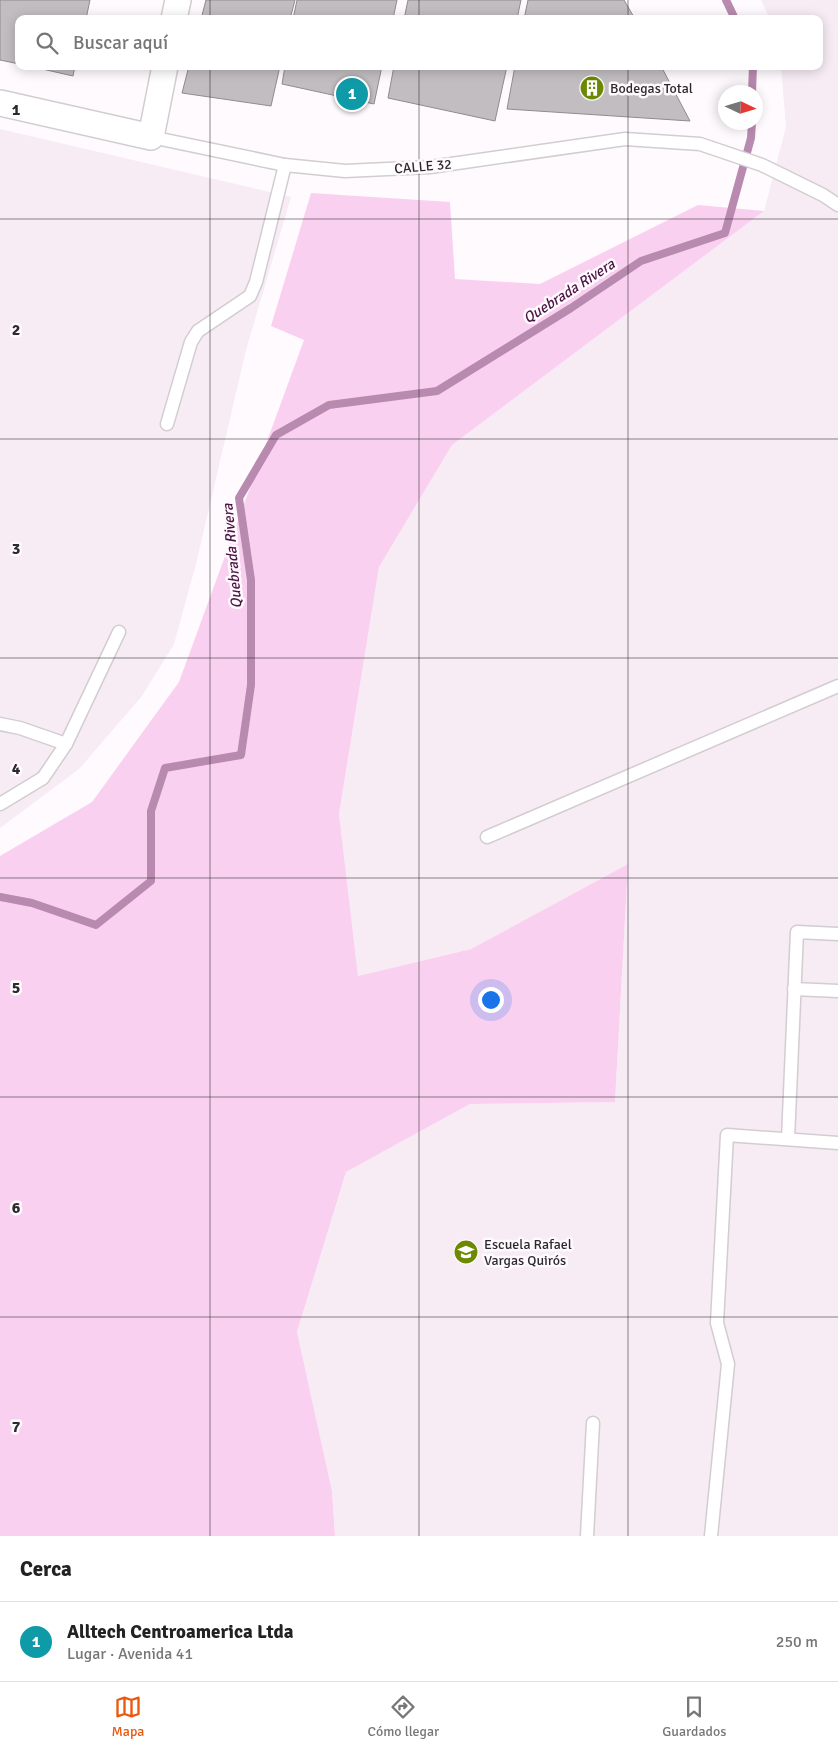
<!DOCTYPE html>
<html lang="es">
<meta charset="utf-8">
<style>
:root{--surface:#fff;--page:#f6f6f6;--text:#222;--muted:#767676;--line:#e0e0e0;--accent:#ea580c}
body{margin:0;font-family:Signika,sans-serif;background:var(--page);color:var(--text)}
.compass{position:absolute;left:718px;top:85px;width:45px;height:45px;border-radius:50%;background:var(--surface);box-shadow:0 2px 12px #0003;rotate:94deg}
.you{position:absolute;left:490px;top:999px;width:18px;height:18px;margin:-12px;border:4px solid #fff;border-radius:50%;background:#1a73e8;box-shadow:0 0 0 8px #1a73e833}
.badge{display:grid;place-items:center;width:32px;height:32px;border-radius:50%;background:var(--accent);color:#fff;font-size:16px;font-weight:700}
.pin{position:absolute;translate:-50% -50%;border:2px solid #fff;box-shadow:0 1px 5px #0006}
.list{margin:0;padding:0;list-style:none}
h2{display:flex;justify-content:space-between;align-items:center;height:65px;margin:0;padding:0 20px;font-size:21px}
h2 small{font-size:16px;font-weight:400;color:var(--muted)}
.list li{display:grid;grid-template-columns:32px 1fr auto;gap:15px;align-items:center;box-sizing:border-box;height:80px;padding:0 20px;border-top:1px solid var(--line)}
.list b{display:block;font-size:19px;white-space:nowrap}
.list p{margin:0;font-size:16px;white-space:nowrap;color:var(--muted)}
.list em{font-size:16px;font-style:normal;color:var(--muted)}
.icon{flex:none;width:28px;height:28px;fill:none;stroke:currentColor;stroke-width:2;stroke-linecap:round;stroke-linejoin:round}
.map{position:relative;flex:none;width:838px;height:1536px;overflow:hidden}
.search{position:absolute;background:var(--surface);box-shadow:0 2px 12px #0003;left:15px;right:15px;top:15px;height:55px;display:flex;align-items:center;gap:12px;box-sizing:border-box;padding:0 18px;border-radius:10px;color:var(--muted);font-size:19px}
.sheet{height:145px;background:var(--surface)}
nav{display:flex;justify-content:space-around;align-items:center;box-sizing:border-box;height:70px;border-top:1px solid var(--line);background:var(--surface);font-size:14px;color:var(--muted)}
nav a{display:grid;justify-items:center;gap:2px}
nav .on{color:var(--accent)}
.map>svg:first-child{display:block}
.built{fill:#f7ebf4}
.green{fill:#fad0f1}
.lines{fill:none;stroke-linecap:round;stroke-linejoin:round}
.stream{stroke:#b88aaf;stroke-width:8}
.building{fill:#c2bdc0;stroke:#908b8e}
.lane-casing{stroke:#d2cdd1;stroke-width:15}
.street-casing{stroke:#d2cdd1;stroke-width:28}
.lane{stroke:#fff;stroke-width:12}
.street{stroke:#fff;stroke-width:25}
.grid{fill:none;stroke:#2c2a2c;stroke-width:1;stroke-opacity:0.55}
.labels{text-anchor:middle;stroke-width:5;stroke-linejoin:round;paint-order:stroke}
.poi-label{font-size:14px;fill:#2c2a2c;stroke:#fffafe;text-anchor:start}
.street-label{font-size:14px;fill:#2c2a2c;stroke:#fffafe}
.water-label{font-size:15px;font-style:italic;fill:#4b1344;stroke:#fffafe}
.grid-label{font-size:16px;text-anchor:middle;font-weight:bold;fill:#2c2a2c;stroke:#fffafe;stroke-width:5;stroke-linejoin:round;paint-order:stroke}
</style>
<div class="map">
<svg width="838" height="1536" viewBox="0 0 838 1536">
<rect width="100%" height="100%" fill="#fffafe"/>
<!-- built -->
<g class="built">
<polygon points="761,0 838,0 838,1536 335,1536 332,1491 297,1332 346,1172 470,1104 615,1102 628,864 471,949 358,976 339,814 379,567 452,445 764,211 786,127 781,66 819,66 819,19 770,19"/>
<polygon points="0,129 291,197 246,350 196,564 174,644 142,696 79,769 0,828"/>
</g>
<!-- green -->
<polygon class="green" points="311,193 450,202 455,279 540,284 698,205 764,211 452,445 379,567 339,814 358,976 471,949 628,864 615,1102 470,1104 346,1172 297,1332 332,1491 335,1536 0,1536 0,856 92,802 179,682 304,340 271,326"/>
<g class="lines">
<!-- stream -->
<g class="stream">
<polyline points="726,0 735,19"/>
<polyline points="752,92 753,66"/>
<polyline points="0,897 32,903 96,925 151,881 151,811 165,768 241,755 251,685 251,580 239,498 276,435 329,405 437,391 571,308 641,261 725,233 751,138 752,122"/>
</g>
</g>
<!-- building -->
<g class="building">
<polygon points="0,0 90,0 86,19 19,19 19,64 0,60"/>
<polygon points="206,0 295,0 290,19 201,19"/>
<polygon points="297,0 397,0 393,19 293,19"/>
<polygon points="408,0 521,0 517,19 404,19"/>
<polygon points="528,0 624,0 635,19 524,19"/>
<polygon points="29,66 75,66 73,76"/>
<polygon points="189,66 280,66 271,106 182,93"/>
<polygon points="285,66 382,66 374,104 282,84"/>
<polygon points="394,66 507,66 495,121 388,98"/>
<polygon points="515,66 661,66 690,121 507,109"/>
</g>
<g class="lines">
<defs>
<g id="lane">
<polyline points="151,137 285,165 345,171 430,167 625,139 700,144 762,165 823,195 838,205"/>
<polyline points="167,424 191,342 198,331 250,296 256,282 285,165"/>
<polyline points="0,724 20,728 66,744"/>
<polyline points="0,804 43,778 66,744 119,632"/>
<polyline points="487,837 838,686"/>
<polyline points="794,989 838,991"/>
<polyline points="788,1139 797,932 838,934"/>
<polyline points="587,1536 593,1423"/>
<polyline points="711,1536 728,1364 717,1323 727,1135 838,1143"/>
</g>
<g id="street">
<polyline points="174,19 178,0"/>
<polyline points="0,103 151,137 165,66"/>
</g>
</defs>
<!-- lane casing -->
<use href="#lane" class="lane-casing"/>
<!-- street casing -->
<use href="#street" class="street-casing"/>
<!-- lane -->
<use href="#lane" class="lane"/>
<!-- street -->
<use href="#street" class="street"/>
</g>
<!-- grid -->
<path class="grid" d="M210 0V19M419 0V19M628 0V19M210 66V1536M419 66V1536M628 66V1536M0 219H838M0 439H838M0 658H838M0 878H838M0 1097H838M0 1317H838"/>
<!-- icons -->
<defs>
<symbol id="building-disc" viewBox="-11 -11 22 22"><circle r="9.5" fill="#6c8901" stroke="#fffafe"/><path d="M-4-6H4V6H1V3H-1V6H-4ZM-2.5-4.3h1.7v1.8h-1.7ZM.8-4.3h1.7v1.8H.8ZM-2.5-1h1.7V.8h-1.7ZM.8-1h1.7V.8H.8Z" fill="#fff"/></symbol>
<symbol id="school-disc" viewBox="-11 -11 22 22"><circle r="9.5" fill="#6c8901" stroke="#fffafe"/><path d="M0-5L7-2L0 1L-7-2ZM-4 1L0 2.5L4 1V4Q0 6-4 4Z" fill="#fff"/></symbol>
</defs>
<g fill-rule="evenodd">
<use href="#building-disc" x="578" y="74" width="28" height="28"/>
<use href="#school-disc" x="452" y="1238" width="28" height="28"/>
</g>
<g class="labels">
<!-- poi labels -->
<g class="poi-label">
<text x="610" y="93">Bodegas Total</text>
<text x="484" y="1249">Escuela Rafael<tspan x="484" dy="16">Vargas Quirós</tspan></text>
</g>
<!-- street labels -->
<g class="street-label">
<text transform="translate(423 166) rotate(-5)" y="5">CALLE 32</text>
</g>
<!-- water labels -->
<g class="water-label">
<text transform="translate(569 291) rotate(-33)" y="5">Quebrada Rivera</text>
<text transform="translate(232 556) rotate(-95)" y="5">Quebrada Rivera</text>
</g>
</g>
<g class="grid-label">
<text x="16" y="115">1</text>
<text x="16" y="335">2</text>
<text x="16" y="554">3</text>
<text x="16" y="774">4</text>
<text x="16" y="993">5</text>
<text x="16" y="1213">6</text>
<text x="16" y="1432">7</text>
</g>
</svg>
<svg class="compass" viewBox="-18 -18 36 36"><path d="M0-13l5 13h-10z" fill="#e53935"/><path d="M0 13l5-13h-10z" fill="#767676"/></svg>
<div class="you"></div>
<div class="pin badge" style="left:352px;top:94px;background:#0f9aa8">1</div>
<div class="search"><svg class="icon" aria-label="search" viewBox="0 0 24 24"><circle cx="10" cy="10" r="6"/><path d="M15 15l6 6"/></svg>Buscar aquí</div>
</div>
<section class="sheet">
<h2>Cerca<small></small></h2>
<ul class="list">
<li><span class="badge" style="background:#0f9aa8">1</span><div><b>Alltech Centroamerica Ltda</b><p>Lugar · Avenida 41</p></div><em>250 m</em></li>
</ul>
</section>
<nav>
<a class="on"><svg class="icon" aria-label="map" viewBox="0 0 24 24"><path d="M3 6l6-2 6 2 6-2v14l-6 2-6-2-6 2zM9 4v14M15 6v14"/></svg>Mapa</a>
<a><svg class="icon" aria-label="directions" viewBox="0 0 24 24"><path d="M12 3l9 9-9 9-9-9zM9 14v-3h6M13 9l2 2-2 2"/></svg>Cómo llegar</a>
<a><svg class="icon" aria-label="saved" viewBox="0 0 24 24"><path d="M7 4h10v16l-5-4-5 4z"/></svg>Guardados</a>
</nav>
